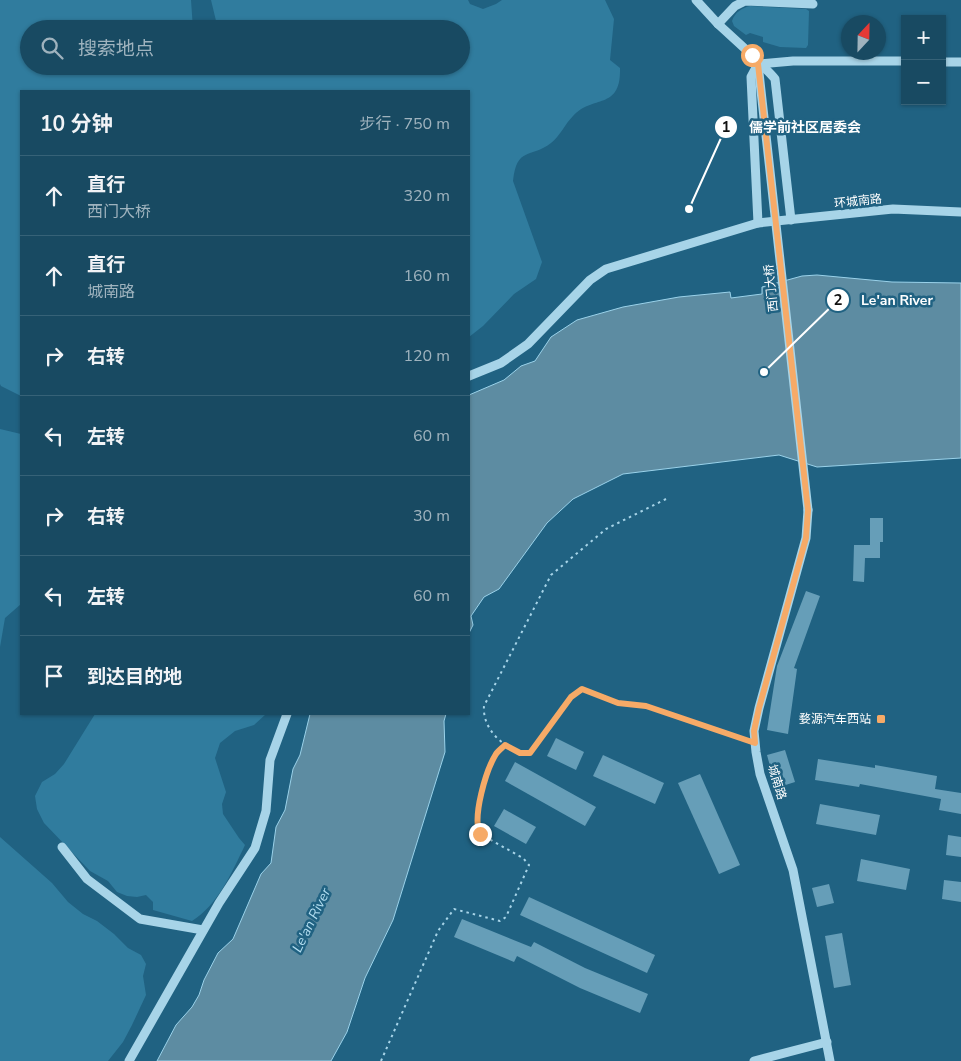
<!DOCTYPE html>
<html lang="zh">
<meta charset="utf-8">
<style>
:root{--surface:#184a62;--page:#215168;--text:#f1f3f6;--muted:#9fb3be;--line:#366277}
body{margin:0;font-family:"Nunito Sans","Noto Sans SC",sans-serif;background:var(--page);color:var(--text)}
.controls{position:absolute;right:15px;top:15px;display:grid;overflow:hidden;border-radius:0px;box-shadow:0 1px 4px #0004}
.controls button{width:45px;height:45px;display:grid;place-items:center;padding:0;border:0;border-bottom:1px solid var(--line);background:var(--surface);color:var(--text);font:25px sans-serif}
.compass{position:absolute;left:841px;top:15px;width:45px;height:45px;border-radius:50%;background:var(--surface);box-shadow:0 1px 4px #0004;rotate:22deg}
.stop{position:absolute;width:15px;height:15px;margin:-11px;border:4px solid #f6aa67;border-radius:50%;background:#fff}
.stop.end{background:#f6aa67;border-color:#fff;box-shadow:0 1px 5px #0008}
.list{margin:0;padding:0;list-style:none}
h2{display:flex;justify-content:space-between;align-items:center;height:65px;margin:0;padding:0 20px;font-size:21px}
h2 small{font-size:16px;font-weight:400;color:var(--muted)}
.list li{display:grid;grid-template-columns:32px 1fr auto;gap:15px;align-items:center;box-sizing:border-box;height:80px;padding:0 20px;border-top:1px solid var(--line)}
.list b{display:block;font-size:19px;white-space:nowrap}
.list p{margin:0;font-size:16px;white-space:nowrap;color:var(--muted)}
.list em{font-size:16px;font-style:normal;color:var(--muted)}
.icon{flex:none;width:28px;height:28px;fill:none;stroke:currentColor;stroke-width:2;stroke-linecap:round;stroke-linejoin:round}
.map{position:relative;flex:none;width:961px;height:1061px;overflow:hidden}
.search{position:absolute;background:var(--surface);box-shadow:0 1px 4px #0004;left:20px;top:20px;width:450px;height:55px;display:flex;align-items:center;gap:12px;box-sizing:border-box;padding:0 18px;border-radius:28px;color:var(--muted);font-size:19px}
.panel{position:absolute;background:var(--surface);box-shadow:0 1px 4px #0004;left:20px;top:90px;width:450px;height:625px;border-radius:0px}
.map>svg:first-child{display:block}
.green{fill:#307c9e}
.water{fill:#5d8ca2;stroke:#9ad2ea}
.building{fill:#669eb8}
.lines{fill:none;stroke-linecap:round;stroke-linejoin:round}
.path{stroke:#a7d4e8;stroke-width:2;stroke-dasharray:2.5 4;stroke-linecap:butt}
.minor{stroke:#a7d4e8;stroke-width:9}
.minor-bridge{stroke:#a7d4e8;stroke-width:9}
.route{stroke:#f6aa67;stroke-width:6}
.poi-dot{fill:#f6aa67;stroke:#206282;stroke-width:2}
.labels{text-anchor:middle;stroke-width:5;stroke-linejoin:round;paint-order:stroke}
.street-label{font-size:12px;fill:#fff;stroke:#206282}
.poi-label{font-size:12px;fill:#fff;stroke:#206282;text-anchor:end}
.water-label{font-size:14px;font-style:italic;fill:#b2ddf0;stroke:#206282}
.leader{fill:none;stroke:#fff;stroke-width:2}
.callout-dot{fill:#fff;stroke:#206282;stroke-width:2}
.mark-label{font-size:15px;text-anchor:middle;font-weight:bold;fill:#111}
.callout-label{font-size:14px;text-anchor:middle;font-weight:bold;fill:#fff;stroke:#206282;stroke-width:5;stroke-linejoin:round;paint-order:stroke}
</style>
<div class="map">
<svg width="961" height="1061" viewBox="0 0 961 1061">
<rect width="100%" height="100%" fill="#206282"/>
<!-- green -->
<g class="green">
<path d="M0 0H191L193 29H29V66H461V29H218L211 0H468L470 4 483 9 496 4 502 0H605L614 19 610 60 620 68C621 111 593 94 573 116 565 124 560 136 551 143 530 159 517 146 513 181L542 262 536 279 514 294 483 326 469 337V91H21V396L1 386 0 384Z"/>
<path d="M750 6 806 9 809 11 808 45 806 48 780 47 763 42V37L750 33 746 35 734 26 732 21C735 12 742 8 750 6Z"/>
<polygon points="0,429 21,434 21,604 5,618 0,647"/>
<path d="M95 714H266L254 725 235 731 220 743 215 758 226 792 222 804 223 814 239 838 245 845C232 872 218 905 192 921L153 910V902L146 895 137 897 127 896 117 892 108 881 90 871 44 823 37 809 35 796 42 782 55 774 64 764Z"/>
<polygon points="0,837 52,883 68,902 83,914 97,921 114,934 128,948 141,955 146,964 143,976 146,995 132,1025 123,1042 108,1061 0,1061"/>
</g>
<!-- water -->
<g class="water">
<polygon points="817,275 892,282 961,283 961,458 817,467 779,455 623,474 573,499 547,523 499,589 484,597 471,616 473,625 469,633 469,395 504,380 521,366 535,361 551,337 577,320 623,307 679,297 730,292 731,298 762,294 762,287 802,276"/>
<polygon points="310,714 446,714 444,721 445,752 393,920 365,978 347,1032 331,1061 157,1061 176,1025 192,1007 199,995 204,980 218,953 233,939 261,874 271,863 276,827 285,810 293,769 300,755"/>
</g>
<!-- building -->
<g class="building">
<polygon points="870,518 883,518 883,542 880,542 880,558 865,558 864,582 853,581 854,545 870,545"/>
<polygon points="806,591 820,596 794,668 797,669 788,734 767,730 777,666"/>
<polygon points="556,738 584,752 576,770 547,756"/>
<polygon points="785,750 795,782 776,788 767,755"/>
<polygon points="603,755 664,783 655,804 593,776"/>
<polygon points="818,759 875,768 875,765 937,776 935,789 961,793 961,814 939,810 941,799 860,784 859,787 815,780"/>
<polygon points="515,762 596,807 585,826 505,781"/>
<polygon points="700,774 740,865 719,874 678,783"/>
<polygon points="820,804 880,815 876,835 816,824"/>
<polygon points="504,809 536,827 526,844 494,826"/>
<polygon points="948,835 961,837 961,857 946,855"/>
<polygon points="861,859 910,869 906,890 857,881"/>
<polygon points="944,880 961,882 961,902 942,899"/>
<polygon points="829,884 834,903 817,907 812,888"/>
<polygon points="529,897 655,955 647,973 520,915"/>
<polygon points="462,919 531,947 534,942 585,968 648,994 640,1013 580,988 517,956 514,962 454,937"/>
<polygon points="842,933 851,985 834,988 825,936"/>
</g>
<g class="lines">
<!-- path -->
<g class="path">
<path d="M666 499 606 529 551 575 484 706C482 730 506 752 530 753L571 697 581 689 618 703 646 706 746 739"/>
<path d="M381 1061 438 931 454 909 500 921 506 917 529 865 523 858 480 834C472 817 486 770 496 754 498 751 502 748 505 745"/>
</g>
<!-- minor -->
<g class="minor">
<path d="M696 0 718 24 754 57C760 65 768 70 775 79L791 220"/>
<polyline points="718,24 735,6 745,1 813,4"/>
<polyline points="942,62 961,62"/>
<polyline points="758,64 751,77 758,223"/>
<polyline points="758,64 793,61 905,61"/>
<polyline points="469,376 501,363 528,344 590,280 606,269 758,223 893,209 961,212"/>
<polyline points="808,510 806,538 759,708 754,731 756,752 760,774 793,870 830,1061"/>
<polyline points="62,847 87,879 140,919 203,930"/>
<polyline points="129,1061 219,903 255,848 266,811 270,760 287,714"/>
<polyline points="754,1061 827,1042"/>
</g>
<!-- minor-bridge -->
<polyline class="minor-bridge" points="758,64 808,510"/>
</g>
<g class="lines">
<!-- route -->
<path class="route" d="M480 834C472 817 486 770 496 754 498 751 502 748 505 745L520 753H530L571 697 582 689 618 703 646 706 755 743 754 731 759 708 806 538 808 510 758 64 752 55"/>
</g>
<!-- markers -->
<rect class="poi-dot" x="876" y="714" width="10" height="10" rx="2.5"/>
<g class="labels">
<!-- street labels -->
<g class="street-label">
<text transform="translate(858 201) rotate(-6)" y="4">环城南路</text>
<text transform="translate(771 288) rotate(-96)" y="4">西门大桥</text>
<text transform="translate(777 782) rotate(73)" y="4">城南路</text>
</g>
<!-- poi labels -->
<g class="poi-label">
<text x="871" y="723">婺源汽车西站</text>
</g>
<!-- water labels -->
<g class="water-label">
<text transform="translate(311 920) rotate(-64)" y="5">Le'an River</text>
</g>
</g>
<!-- callouts -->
<path class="leader" d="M689 209L726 127M764 372L838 300"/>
<g class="callout-dot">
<circle cx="689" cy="209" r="5"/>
<circle cx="764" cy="372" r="5"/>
<circle cx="726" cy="127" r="12"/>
<circle cx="838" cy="300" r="12"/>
</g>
<g class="mark-label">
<text x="726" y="132">1</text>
<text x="838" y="305">2</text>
</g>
<g class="callout-label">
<text x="805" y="132">儒学前社区居委会</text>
<text x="897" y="305">Le'an River</text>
</g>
</svg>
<div class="controls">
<button>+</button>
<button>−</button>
</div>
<svg class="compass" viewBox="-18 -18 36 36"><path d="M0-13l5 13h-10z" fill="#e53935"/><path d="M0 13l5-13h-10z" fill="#9fb3be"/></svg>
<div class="stop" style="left:752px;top:55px"></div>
<div class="stop end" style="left:480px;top:834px"></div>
<div class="search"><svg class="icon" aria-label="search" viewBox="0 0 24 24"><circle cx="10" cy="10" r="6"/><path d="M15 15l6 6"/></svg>搜索地点</div>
<section class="panel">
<h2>10 分钟<small>步行 · 750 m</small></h2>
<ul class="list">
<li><svg class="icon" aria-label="ahead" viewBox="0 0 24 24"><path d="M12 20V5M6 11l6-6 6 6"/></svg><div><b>直行</b><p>西门大桥</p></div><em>320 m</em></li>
<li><svg class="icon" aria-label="ahead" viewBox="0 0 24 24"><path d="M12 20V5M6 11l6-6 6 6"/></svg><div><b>直行</b><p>城南路</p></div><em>160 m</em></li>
<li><svg class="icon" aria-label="right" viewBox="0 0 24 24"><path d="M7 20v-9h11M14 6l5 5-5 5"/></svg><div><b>右转</b></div><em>120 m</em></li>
<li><svg class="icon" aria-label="left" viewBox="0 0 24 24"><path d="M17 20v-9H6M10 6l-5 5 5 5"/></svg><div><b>左转</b></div><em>60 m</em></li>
<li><svg class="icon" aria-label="right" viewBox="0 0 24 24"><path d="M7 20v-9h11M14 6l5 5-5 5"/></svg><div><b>右转</b></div><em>30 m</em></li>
<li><svg class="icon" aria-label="left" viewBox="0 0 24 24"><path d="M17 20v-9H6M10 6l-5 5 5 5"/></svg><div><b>左转</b></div><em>60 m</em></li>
<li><svg class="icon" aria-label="arrive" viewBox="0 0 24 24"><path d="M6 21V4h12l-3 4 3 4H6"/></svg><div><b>到达目的地</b></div></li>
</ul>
</section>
</div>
